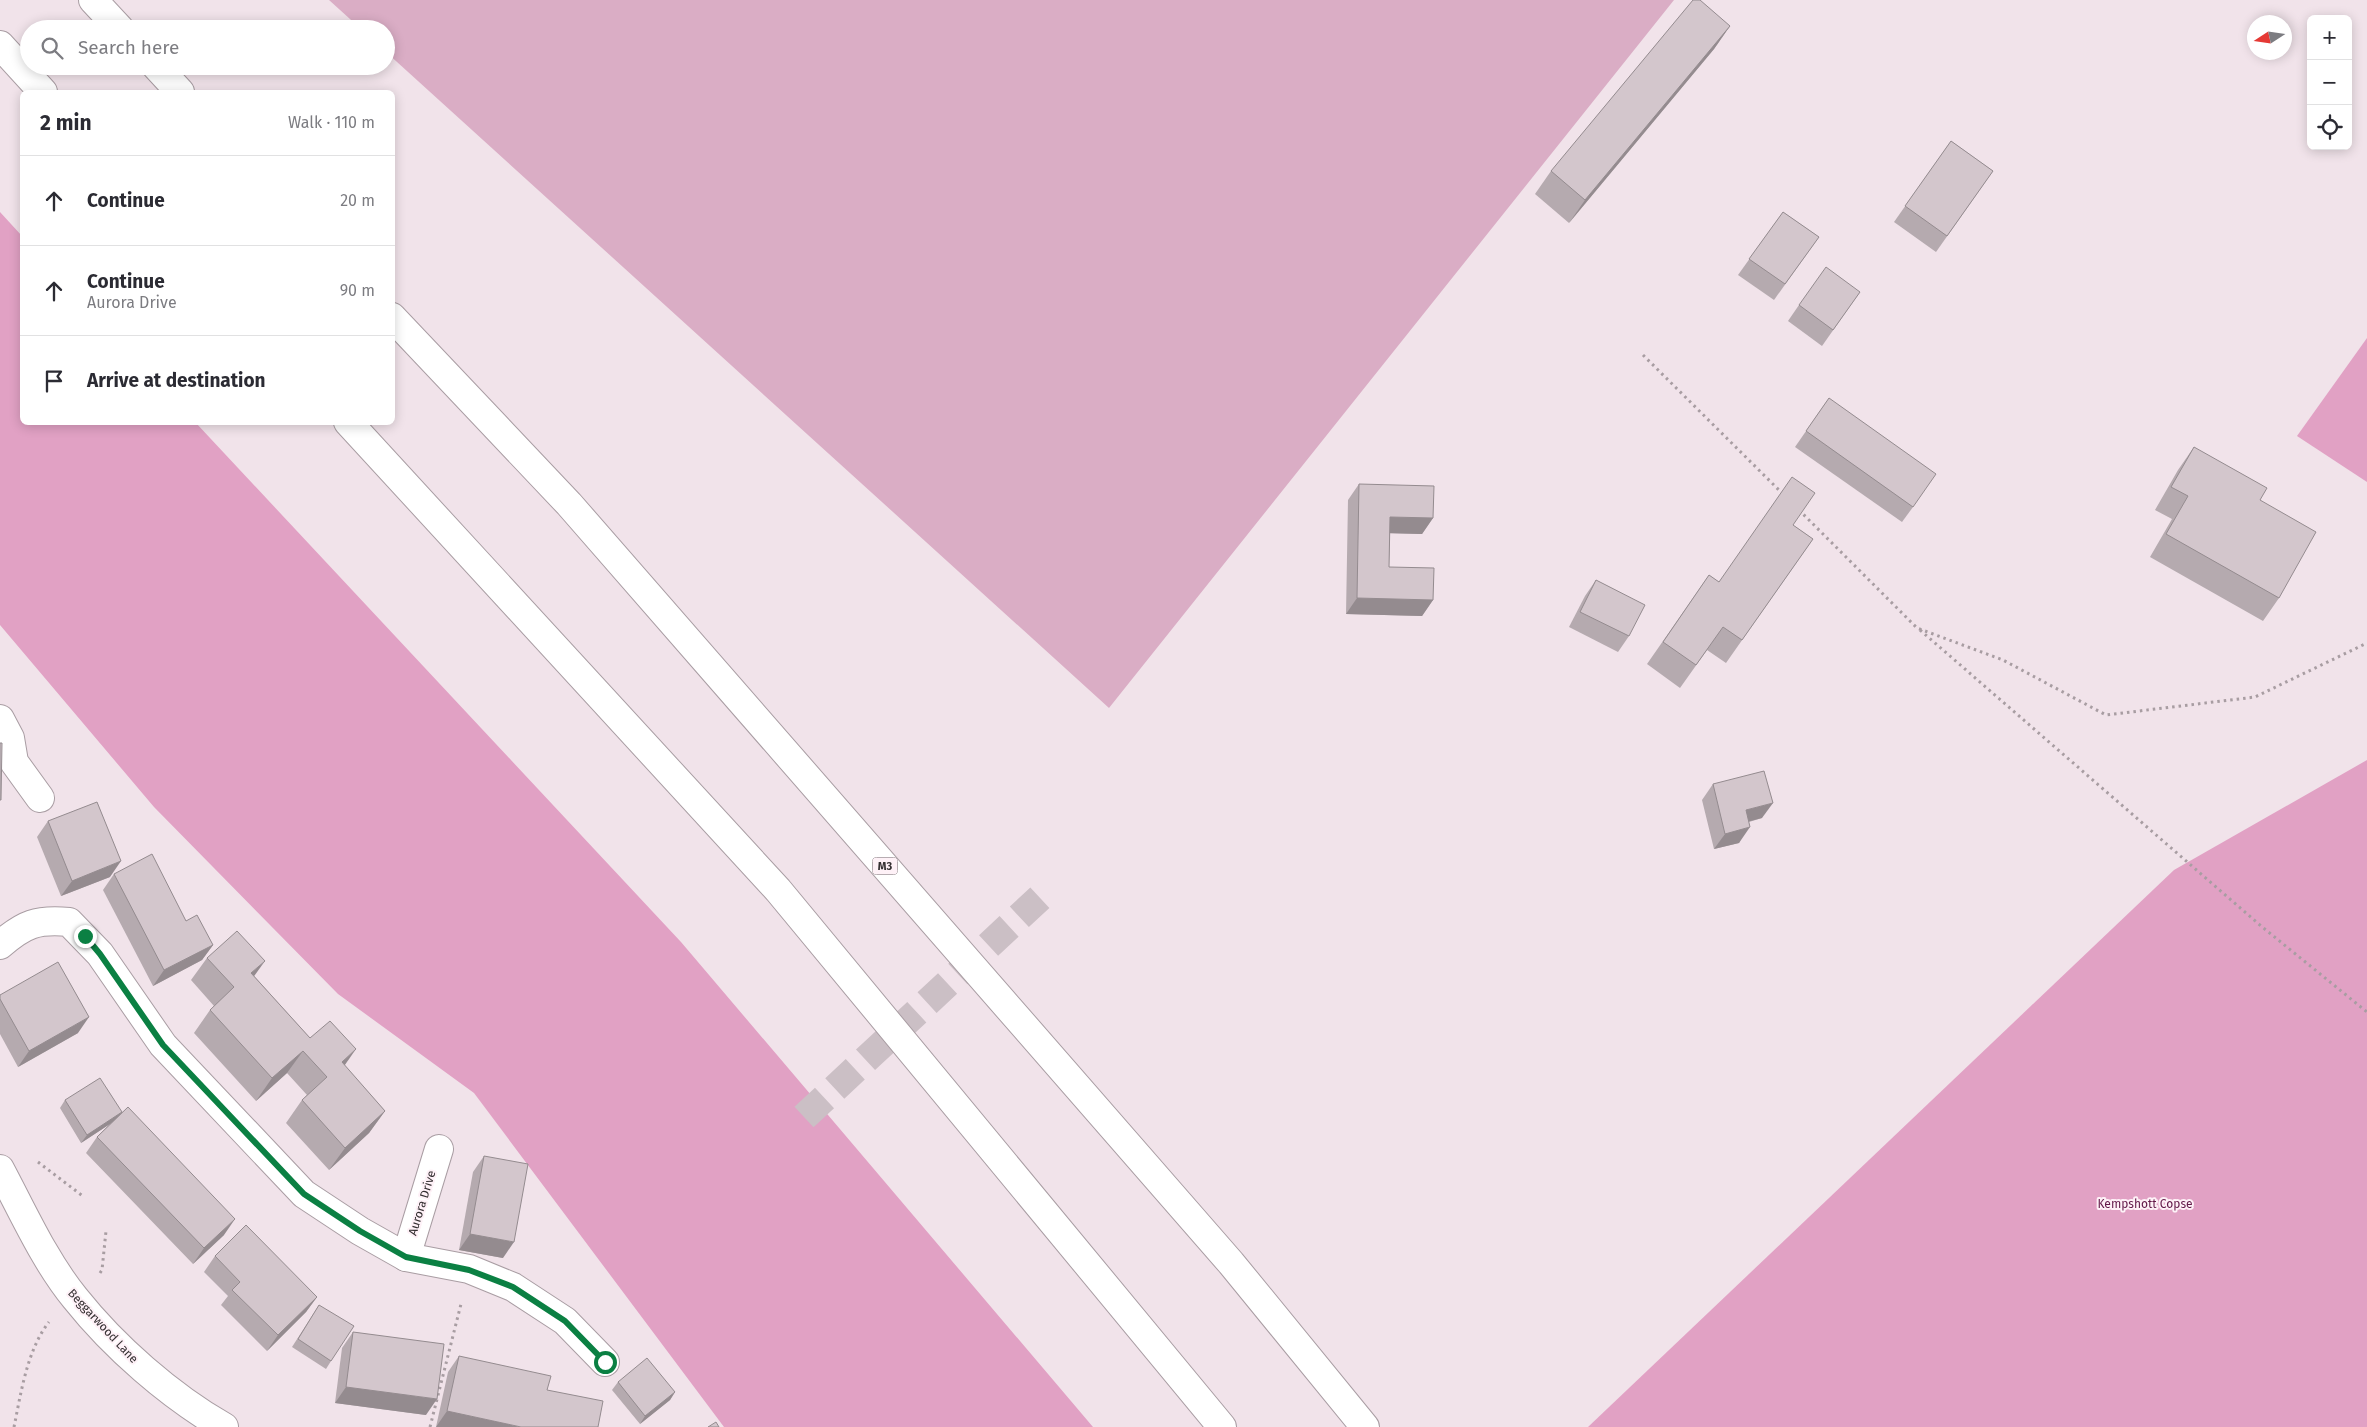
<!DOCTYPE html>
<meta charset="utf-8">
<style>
:root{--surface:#fff;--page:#f7f7f7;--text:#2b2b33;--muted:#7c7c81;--line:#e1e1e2}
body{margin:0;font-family:"Fira Sans",sans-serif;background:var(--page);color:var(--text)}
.controls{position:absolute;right:15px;top:15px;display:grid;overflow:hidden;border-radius:8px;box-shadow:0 2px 12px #0003}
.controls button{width:45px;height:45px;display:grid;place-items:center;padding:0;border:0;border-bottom:1px solid var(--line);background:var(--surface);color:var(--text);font:25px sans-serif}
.compass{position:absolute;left:2247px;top:15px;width:45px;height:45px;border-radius:50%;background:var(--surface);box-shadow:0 2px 12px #0003;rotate:258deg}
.stop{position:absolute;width:15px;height:15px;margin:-11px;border:4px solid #0b8043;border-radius:50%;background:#fff}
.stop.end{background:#0b8043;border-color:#fff;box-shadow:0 1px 5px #0008}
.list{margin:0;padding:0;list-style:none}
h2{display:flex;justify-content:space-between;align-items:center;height:65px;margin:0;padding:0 20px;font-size:21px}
h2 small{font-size:16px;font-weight:400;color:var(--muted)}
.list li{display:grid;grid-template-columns:32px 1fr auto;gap:15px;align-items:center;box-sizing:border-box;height:90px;padding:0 20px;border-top:1px solid var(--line)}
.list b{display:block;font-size:19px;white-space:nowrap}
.list p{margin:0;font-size:16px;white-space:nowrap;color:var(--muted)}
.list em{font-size:16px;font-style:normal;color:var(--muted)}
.icon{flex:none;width:28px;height:28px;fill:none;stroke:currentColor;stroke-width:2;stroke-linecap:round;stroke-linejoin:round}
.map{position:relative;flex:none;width:2367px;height:1427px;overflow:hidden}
.search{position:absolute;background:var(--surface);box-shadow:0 2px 12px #0003;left:20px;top:20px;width:375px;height:55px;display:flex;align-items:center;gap:12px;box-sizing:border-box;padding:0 18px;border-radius:28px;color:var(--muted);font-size:19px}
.panel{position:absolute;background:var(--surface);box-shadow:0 2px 12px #0003;left:20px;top:90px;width:375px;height:335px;border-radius:8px}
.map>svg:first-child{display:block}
.green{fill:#daadc5}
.forest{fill:#e1a1c4}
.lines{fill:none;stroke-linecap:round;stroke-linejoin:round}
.minor-tunnel{stroke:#cbbfc5;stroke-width:28;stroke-dasharray:28 14;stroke-linecap:butt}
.minor-casing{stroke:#a99da3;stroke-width:30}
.highway-casing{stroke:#a99da3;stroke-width:30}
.path{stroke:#a89da2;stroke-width:3;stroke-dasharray:2.5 4;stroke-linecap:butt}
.minor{stroke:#fff;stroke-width:28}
.highway{stroke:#fff;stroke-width:28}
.wall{fill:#b5aaaf}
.shaded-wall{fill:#948b8f}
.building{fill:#d3c6cc;stroke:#948b8f}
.route{stroke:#0b8043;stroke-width:6}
.labels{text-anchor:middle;stroke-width:4;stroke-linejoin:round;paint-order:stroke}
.shield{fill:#fef1f7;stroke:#71696c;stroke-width:1}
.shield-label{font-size:11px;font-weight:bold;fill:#342f31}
.street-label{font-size:12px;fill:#342f31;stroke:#fef1f7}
.park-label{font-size:12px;fill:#631949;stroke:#fef1f7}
</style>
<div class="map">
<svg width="2367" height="1427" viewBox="0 0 2367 1427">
<rect width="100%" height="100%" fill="#f1e3ea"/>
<!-- green -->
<polygon class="green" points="329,0 1674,0 1109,708 386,52 386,29 361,29"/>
<!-- forest -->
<g class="forest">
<polygon points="0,212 22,236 22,422 196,423 681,942 1093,1427 724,1427 474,1093 338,994 154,807 0,625"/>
<polygon points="2367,338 2367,482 2297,436"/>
<polygon points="2367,760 2367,1427 1588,1427 2174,870"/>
</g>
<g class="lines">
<!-- minor-tunnel -->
<polyline class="minor-tunnel" points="804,1117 1045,893"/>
<defs>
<g id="minor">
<polyline points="0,719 10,738 14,762 40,798"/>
<path d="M0 945C24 924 37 919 69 922L100 954 163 1045 304 1194 360 1231 406 1257 469 1269 513 1287 565 1321 605 1362"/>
<path d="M0 1169C23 1212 44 1260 75 1298 114 1347 170 1396 224 1427"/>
<polyline points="406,1257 439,1149"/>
</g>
<g id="highway">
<polyline points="93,0 120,29"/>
<polyline points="0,45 43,92"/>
<polyline points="156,66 180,92"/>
<polyline points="392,317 569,504 1231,1263 1365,1427"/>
<polyline points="348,422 778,890 1222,1427"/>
</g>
</defs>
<!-- minor casing -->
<use href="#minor" class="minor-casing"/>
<!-- highway casing -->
<use href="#highway" class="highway-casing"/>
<!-- path -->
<g class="path">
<polyline points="1643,355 1784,495"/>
<polyline points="1799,510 1917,628 2003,660 2106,715 2255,697 2367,643"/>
<polyline points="1920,630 2261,926 2367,1012"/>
<polyline points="38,1162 84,1197"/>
<polyline points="100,1273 102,1270 106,1231"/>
<path d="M14 1427C21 1393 27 1350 49 1322"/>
<polyline points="430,1427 461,1304"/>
</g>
<!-- minor -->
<use href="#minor" class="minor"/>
<!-- highway -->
<use href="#highway" class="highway"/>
</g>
<!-- wall -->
<g class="wall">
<polygon points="1730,26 1714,49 1569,223 1535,194 1551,171"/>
<polygon points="1951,141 1993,171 1936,252 1894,222"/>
<polygon points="1783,212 1819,237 1774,300 1738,275"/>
<polygon points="1860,292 1822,346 1788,321 1799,305"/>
<polygon points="1829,398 1913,507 1902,522 1795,447"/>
<polygon points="2194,447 2260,500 2279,598 2263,621 2150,557 2172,519 2155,510 2178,470"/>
<polygon points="1359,484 1433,518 1422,534 1390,533 1389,567 1433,600 1422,616 1346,614 1348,500"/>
<polygon points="1793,525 1813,539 1726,663 1707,650 1680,688 1647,664 1709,575 1719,582"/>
<polygon points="1596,580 1629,636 1618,652 1569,627 1585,596"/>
<polygon points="1713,784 1762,818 1749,822 1739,843 1714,849 1702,800"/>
<polygon points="48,821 110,877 61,896 37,837"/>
<polygon points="114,874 186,921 213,945 202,960 153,986 103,890"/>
<polygon points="207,958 254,976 310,1038 344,1065 385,1111 369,1133 329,1170 286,1123 302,1100 307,1095 287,1073 256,1101 194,1033 210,1010 214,1006 191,980"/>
<polygon points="0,995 78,1033 18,1067 0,1034"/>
<polygon points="65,1100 122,1112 224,1235 193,1264 86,1153 97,1137 110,1124 81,1143 60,1108"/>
<polygon points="484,1156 503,1258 459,1250 473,1172"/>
<polygon points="215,1256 317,1297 306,1312 267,1351 221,1305 228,1296 204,1272"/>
<polygon points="319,1305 331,1361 326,1369 292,1347"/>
<polygon points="353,1332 426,1415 335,1403 342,1348"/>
<polygon points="459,1356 547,1390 436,1427 448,1372"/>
<polygon points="618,1382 675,1392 670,1400 640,1424 612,1390"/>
</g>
<!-- shaded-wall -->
<g class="shaded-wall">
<polygon points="1730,26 1714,49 1569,223 1585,200"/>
<polygon points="1390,517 1433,518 1422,534 1379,533"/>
<polygon points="1357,598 1433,600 1422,616 1346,614"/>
<polygon points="1773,803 1762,818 1735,825 1746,810"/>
<polygon points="1750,827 1739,843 1714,849 1725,834"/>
<polygon points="121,861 110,877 61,896 72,881"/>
<polygon points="213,945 202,960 153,986 164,970"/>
<polygon points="265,961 249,983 251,973"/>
<polygon points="89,1017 78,1033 18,1067 29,1051"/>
<polygon points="356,1049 340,1072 342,1062"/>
<polygon points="303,1051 287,1073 256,1101 272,1078"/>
<polygon points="385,1111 369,1133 329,1170 345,1148"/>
<polygon points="122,1112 116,1120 81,1143 87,1135"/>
<polygon points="235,1219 224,1235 193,1264 204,1248"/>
<polygon points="470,1234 514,1242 503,1258 459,1250"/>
<polygon points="317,1297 306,1312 267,1351 278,1335"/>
<polygon points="346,1387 437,1399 426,1415 335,1403"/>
<polygon points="675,1392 670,1400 640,1424 645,1416"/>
<polygon points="447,1411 521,1427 436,1427"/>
</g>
<!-- building -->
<g class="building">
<polygon points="1693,0 1700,0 1730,26 1585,200 1551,171"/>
<polygon points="1951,141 1993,171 1947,236 1905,206"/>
<polygon points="1783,212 1819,237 1785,284 1749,259"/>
<polygon points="1826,267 1860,292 1833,330 1799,305"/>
<polygon points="1829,398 1936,474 1913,507 1806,431"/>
<polygon points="2194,447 2267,488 2260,500 2316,532 2279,598 2166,534 2188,496 2171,487"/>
<polygon points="1792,477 1815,493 1793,525 1813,539 1742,640 1723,627 1696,665 1663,642 1709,575 1719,582"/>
<polygon points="1359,484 1434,486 1433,518 1390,517 1389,567 1434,568 1433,600 1357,598"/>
<polygon points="1596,580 1645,605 1629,636 1580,612"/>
<polygon points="0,743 2,743 1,800 0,800"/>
<polygon points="1764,771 1773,803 1746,810 1750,827 1725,834 1713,784"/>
<polygon points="97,802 121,861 72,881 48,821"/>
<polygon points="152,854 186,921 197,915 213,945 164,970 114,874"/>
<polygon points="237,931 265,961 251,973 310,1038 330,1021 356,1049 342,1062 385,1111 345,1148 302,1100 327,1077 303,1051 272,1078 210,1010 234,987 207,958"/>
<polygon points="58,962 89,1017 29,1051 0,999 0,995"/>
<polygon points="100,1078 122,1112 87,1135 65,1100"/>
<polygon points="128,1107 235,1219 204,1248 97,1137"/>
<polygon points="484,1156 528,1164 514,1242 470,1234"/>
<polygon points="246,1225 317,1297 278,1335 232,1290 240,1282 215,1256"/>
<polygon points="319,1305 354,1326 331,1361 298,1339"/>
<polygon points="353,1332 444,1344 437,1399 346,1387"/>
<polygon points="459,1356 551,1376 547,1390 603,1401 598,1427 521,1427 447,1411"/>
<polygon points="647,1358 675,1392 645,1416 618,1382"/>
<polygon points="716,1422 719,1427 708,1427"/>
</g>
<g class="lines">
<!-- route -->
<polyline class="route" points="85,936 100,954 163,1045 304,1194 360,1231 406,1257 469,1270 513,1287 565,1321 605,1362"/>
</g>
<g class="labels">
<!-- shield labels -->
<rect class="shield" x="872.5" y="857.5" width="25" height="17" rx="4"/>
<g class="shield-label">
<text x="885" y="870">M3</text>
</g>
<!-- street labels -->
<g class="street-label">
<text transform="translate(422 1203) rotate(-73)" y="4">Aurora Drive</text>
<text transform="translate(103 1326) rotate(47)" y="4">Beggarwood Lane</text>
</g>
<!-- park labels -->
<g class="park-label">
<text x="2145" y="1208">Kempshott Copse</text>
</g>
</g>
</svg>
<div class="controls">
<button>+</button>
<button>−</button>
<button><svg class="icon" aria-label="locate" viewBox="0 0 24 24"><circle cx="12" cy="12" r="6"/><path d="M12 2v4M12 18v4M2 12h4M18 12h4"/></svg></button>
</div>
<svg class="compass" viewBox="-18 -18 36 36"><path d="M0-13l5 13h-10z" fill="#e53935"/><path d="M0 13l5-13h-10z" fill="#7c7c81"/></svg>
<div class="stop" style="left:605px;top:1362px"></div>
<div class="stop end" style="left:85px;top:936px"></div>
<div class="search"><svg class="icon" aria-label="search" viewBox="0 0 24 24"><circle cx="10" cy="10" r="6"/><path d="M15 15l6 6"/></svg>Search here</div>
<section class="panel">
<h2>2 min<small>Walk · 110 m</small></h2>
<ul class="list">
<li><svg class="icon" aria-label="ahead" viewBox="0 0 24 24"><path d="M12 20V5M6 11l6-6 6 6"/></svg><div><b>Continue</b></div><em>20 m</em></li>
<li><svg class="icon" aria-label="ahead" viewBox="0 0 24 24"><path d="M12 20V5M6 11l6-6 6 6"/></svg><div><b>Continue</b><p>Aurora Drive</p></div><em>90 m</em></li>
<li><svg class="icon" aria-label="arrive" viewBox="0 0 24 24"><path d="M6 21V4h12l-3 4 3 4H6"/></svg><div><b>Arrive at destination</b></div></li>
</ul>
</section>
</div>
